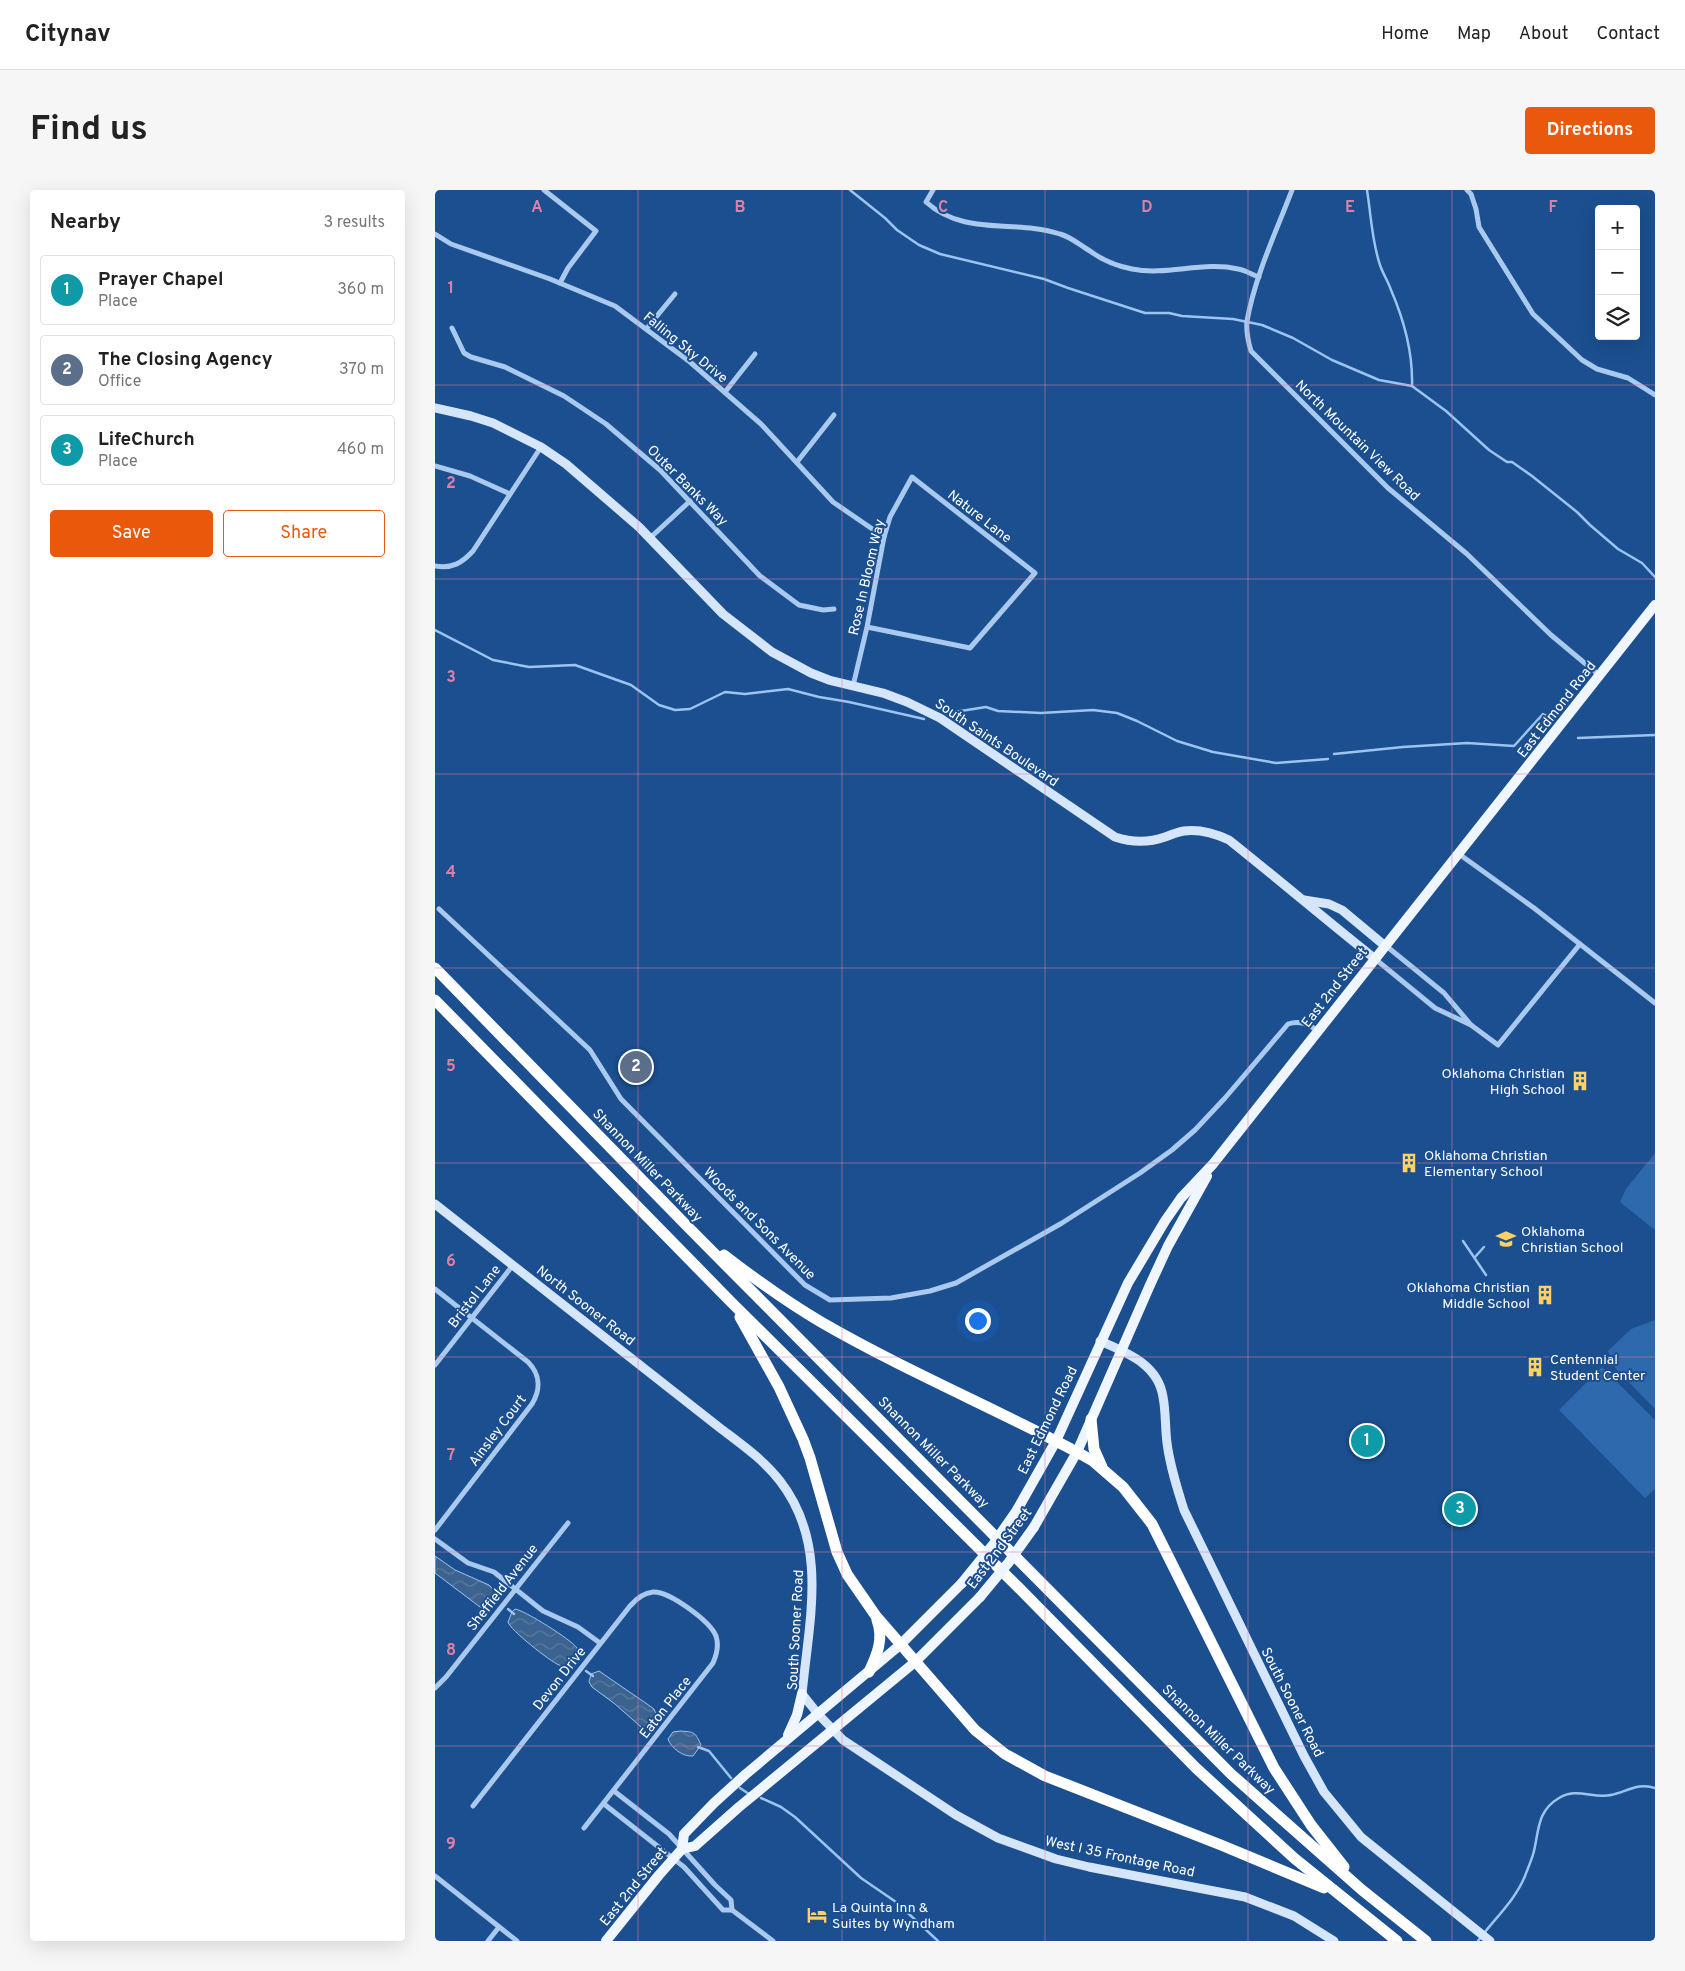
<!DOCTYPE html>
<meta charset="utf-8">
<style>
:root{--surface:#fff;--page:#f6f6f6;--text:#222;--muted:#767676;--line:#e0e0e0;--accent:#ea580c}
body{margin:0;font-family:Overpass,sans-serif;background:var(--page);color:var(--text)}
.controls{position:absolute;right:15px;top:15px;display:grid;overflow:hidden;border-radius:5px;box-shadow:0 5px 20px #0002}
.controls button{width:45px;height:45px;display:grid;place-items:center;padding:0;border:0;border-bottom:1px solid var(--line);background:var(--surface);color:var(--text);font:25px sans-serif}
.you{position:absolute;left:542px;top:1130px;width:18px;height:18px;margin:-12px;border:4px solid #fff;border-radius:50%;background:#1a73e8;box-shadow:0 0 0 8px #1a73e833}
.badge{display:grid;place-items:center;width:32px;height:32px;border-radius:50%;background:var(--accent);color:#fff;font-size:16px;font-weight:700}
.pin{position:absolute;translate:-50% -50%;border:2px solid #fff;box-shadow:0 1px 5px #0006}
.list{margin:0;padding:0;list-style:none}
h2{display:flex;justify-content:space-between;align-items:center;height:65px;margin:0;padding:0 20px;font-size:21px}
h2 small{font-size:16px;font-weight:400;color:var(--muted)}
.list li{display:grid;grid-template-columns:32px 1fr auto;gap:15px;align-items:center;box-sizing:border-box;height:70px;margin:0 10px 10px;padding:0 10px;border:1px solid var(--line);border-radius:5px}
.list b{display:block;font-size:19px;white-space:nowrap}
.list p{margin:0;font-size:16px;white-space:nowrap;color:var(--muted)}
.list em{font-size:16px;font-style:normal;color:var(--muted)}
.actions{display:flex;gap:10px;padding:15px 20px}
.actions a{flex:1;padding:11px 0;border:1px solid var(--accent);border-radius:5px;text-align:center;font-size:18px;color:var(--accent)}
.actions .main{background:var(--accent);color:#fff}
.icon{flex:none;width:28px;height:28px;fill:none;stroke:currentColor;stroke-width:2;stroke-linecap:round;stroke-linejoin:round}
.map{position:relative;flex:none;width:1220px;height:1751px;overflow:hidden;border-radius:5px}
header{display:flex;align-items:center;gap:30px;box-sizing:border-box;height:70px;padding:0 25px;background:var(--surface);border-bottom:1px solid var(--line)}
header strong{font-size:24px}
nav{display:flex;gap:28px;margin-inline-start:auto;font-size:18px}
.intro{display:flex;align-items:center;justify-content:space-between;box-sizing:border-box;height:120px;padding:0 30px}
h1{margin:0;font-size:35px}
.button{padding:12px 22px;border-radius:5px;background:var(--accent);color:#fff;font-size:18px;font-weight:700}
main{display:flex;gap:30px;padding:0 30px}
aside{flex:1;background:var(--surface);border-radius:5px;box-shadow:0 5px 20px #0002}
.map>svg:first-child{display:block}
.grass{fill:#2e69ad}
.water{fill:url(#water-waves);stroke:#9cc4f0}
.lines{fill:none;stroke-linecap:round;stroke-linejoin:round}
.stream{stroke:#9cc4f0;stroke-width:2.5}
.street{stroke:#a9c9ee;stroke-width:5}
.secondary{stroke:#d6e6fa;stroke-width:9}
.primary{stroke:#f0f6ff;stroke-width:10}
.highway{stroke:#fff;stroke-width:11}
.primary-bridge{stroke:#f0f6ff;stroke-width:10}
.grid{fill:none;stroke:#dd80a5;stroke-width:1;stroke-opacity:0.55}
.labels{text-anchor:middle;stroke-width:4;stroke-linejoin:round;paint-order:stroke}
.street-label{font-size:14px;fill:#fff;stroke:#1b4f8f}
.poi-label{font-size:14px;fill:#fff;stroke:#1b4f8f;text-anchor:start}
.grid-label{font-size:16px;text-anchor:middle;font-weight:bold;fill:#dd80a5;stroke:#1b4f8f;stroke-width:4;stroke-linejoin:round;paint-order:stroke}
</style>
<header>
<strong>Citynav</strong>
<nav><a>Home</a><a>Map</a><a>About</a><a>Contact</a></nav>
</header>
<div class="intro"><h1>Find us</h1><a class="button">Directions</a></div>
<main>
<aside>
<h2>Nearby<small>3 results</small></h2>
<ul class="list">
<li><span class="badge" style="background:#0f9aa8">1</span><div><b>Prayer Chapel</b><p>Place</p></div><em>360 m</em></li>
<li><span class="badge" style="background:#5c6f8a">2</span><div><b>The Closing Agency</b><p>Office</p></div><em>370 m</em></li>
<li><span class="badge" style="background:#0f9aa8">3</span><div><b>LifeChurch</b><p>Place</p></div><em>460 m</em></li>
</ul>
<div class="actions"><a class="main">Save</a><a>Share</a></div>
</aside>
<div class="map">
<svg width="1220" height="1751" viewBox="0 0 1220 1751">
<defs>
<pattern id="water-waves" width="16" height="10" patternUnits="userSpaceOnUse" patternTransform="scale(1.25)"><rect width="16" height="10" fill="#3c6290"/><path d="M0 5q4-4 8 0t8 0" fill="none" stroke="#597aa1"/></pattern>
</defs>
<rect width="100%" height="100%" fill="#1b4f8f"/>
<!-- grass -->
<g class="grass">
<polygon points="1220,963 1220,1040 1185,1012 1191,999"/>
<polygon points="1220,1130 1220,1219 1181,1179 1173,1161 1196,1139"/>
<polygon points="1167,1177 1220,1230 1220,1299 1210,1308 1124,1220"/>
</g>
<!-- water -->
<g class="water">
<path d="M0 1366 20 1380 54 1395 65 1407C60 1415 55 1419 45 1417L0 1383Z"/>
<path d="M80 1419C89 1420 137 1450 142 1458 143 1461 144 1466 145 1470L139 1477C134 1474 129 1477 124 1475 116 1472 75 1440 73 1432L77 1422Z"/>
<polygon points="164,1481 212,1514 219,1519 224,1532 219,1538 206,1537 180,1514 157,1497 154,1492 156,1484"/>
<path d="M245 1541C260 1542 260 1542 266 1555L258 1566C248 1567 236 1558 233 1549L238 1542Z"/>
</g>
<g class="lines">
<!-- stream -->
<g class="stream">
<polyline points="415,0 450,28 462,40 484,55 505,64 609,89 633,98 710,123 734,123 747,126 798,129 827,135 858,148 897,170 944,190 977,196 1011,221 1054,260 1072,272 1077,272 1097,286 1142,322 1155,335 1183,359 1207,373 1220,387"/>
<path d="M932 0C936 25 937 52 945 75 948 84 953 91 956 100 969 130 978 163 977 196"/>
<polyline points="0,440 58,470 94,477 140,475 196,495 224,515 240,520 255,519 290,502 310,504 353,499 384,507 414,512 489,529"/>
<polyline points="513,523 551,517 563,521 606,523 658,520 682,523 702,531 742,551 778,562 841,573 893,569"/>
<polyline points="1143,548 1220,545"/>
<polyline points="899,564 968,557 1032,553 1079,556 1108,524 1114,527"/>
<polyline points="1028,1051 1051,1085"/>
<polyline points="1040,1067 1049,1057"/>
<polyline points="73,1419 79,1424"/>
<polyline points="151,1481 158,1486"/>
<polyline points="263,1557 274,1561 296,1588"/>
<polyline points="305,1598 314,1604"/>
<polyline points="326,1608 346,1617 360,1627 426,1688 461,1712 503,1751"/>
<path d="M1043 1751C1058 1730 1080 1711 1090 1686 1093 1678 1097 1669 1099 1661 1104 1640 1102 1621 1124 1608 1141 1597 1158 1609 1176 1605 1191 1602 1204 1592 1220 1598"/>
</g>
<!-- street -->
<g class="street">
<polyline points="109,0 161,41 133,78 125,93"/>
<path d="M498 0 491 12C530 47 580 29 625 44 636 47 645 55 655 61 667 70 682 76 697 79 732 86 768 71 803 79 810 80 818 85 824 87"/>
<path d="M857 0C841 42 820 86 812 131 811 141 813 151 816 161L953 298 1032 364 1116 445 1164 485"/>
<polyline points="1032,0 1036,4 1041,19 1044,37 1098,124 1147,170 1162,179 1193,188 1220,205"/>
<polyline points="0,44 16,54 115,89 180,116 255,172 326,234 398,312 449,347"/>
<polyline points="17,138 29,163 36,167 70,177 129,206 171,234 225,280 325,386 364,415 388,420 399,419"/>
<polyline points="212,138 240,104"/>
<polyline points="290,202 320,164"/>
<polyline points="362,272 399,225"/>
<polyline points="0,276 35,286 75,304"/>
<polyline points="215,348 255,311"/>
<path d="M0 376C17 379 27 373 38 361L106 257"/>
<polyline points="418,496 432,437 449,347 455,327 477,287 600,383 535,458 432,437"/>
<polyline points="1024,664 1099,718 1220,813"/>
<path d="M4 719 155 860 186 909 370 1095 395 1110 456 1108 495 1101 521 1093 627 1033 705 983 737 960 760 940 790 908 853 834C865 830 872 834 882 840"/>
<polyline points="950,755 1009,803 1036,835 1063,855 1145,754"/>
<polyline points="939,768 1000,818 1036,835"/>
<path d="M0 1099 93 1172C105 1184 106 1199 97 1214L0 1340"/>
<polyline points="0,1175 78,1075"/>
<polyline points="0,1349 33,1373 59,1382 108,1421 143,1437 165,1453"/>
<polyline points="0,1498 11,1487 133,1333"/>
<polyline points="179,1601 234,1644 280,1695 296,1710 297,1720"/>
<polyline points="169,1614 249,1677 288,1720 297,1720 338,1751"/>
<path d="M38 1616 195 1416C201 1409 208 1403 218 1402 234 1401 275 1431 281 1446 284 1455 282 1464 278 1473L149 1638"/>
<polyline points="0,1686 82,1751"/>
<polyline points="53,1751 64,1737"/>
</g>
<!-- secondary -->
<g class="secondary">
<path d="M0 218 36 226 58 233 106 257 131 274 204 337 288 424 337 462 376 483 394 490 448 503 472 512 505 528 680 647C698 653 713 653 730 647 736 645 742 642 749 641 765 639 779 643 794 650 843 689 890 729 939 768"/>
<polyline points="869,710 894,714 907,720 949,755"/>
<path d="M0 1014 285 1238C306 1254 329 1270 345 1291 394 1354 374 1430 367 1504L383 1524 408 1550 521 1625 563 1648 621 1669 654 1677 810 1707 859 1726 899 1751"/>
<path d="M665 1151C692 1163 723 1174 728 1207 731 1222 730 1238 732 1253 735 1276 742 1298 749 1320L869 1566 889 1602 926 1647 1055 1751"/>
</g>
<!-- primary -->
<g class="primary">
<path d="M582 1320 621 1251 693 1093 730 1031 746 1008 778 974C924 787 1074 602 1220 415"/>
<polyline points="599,1337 642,1262 715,1095 733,1056 772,986"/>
<polyline points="353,1545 362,1525 367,1504"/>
<polyline points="247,1659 260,1656 304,1617 480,1472 545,1407"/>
<polyline points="171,1751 224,1685 247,1659 249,1644 279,1613 311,1584 465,1455 527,1393"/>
</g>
<!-- highway -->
<g class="highway">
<polyline points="0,778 254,1038 796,1584 927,1700 991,1751"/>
<polyline points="0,810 297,1113 583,1397 761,1578 859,1668 962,1751"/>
<path d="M289 1065C320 1089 352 1112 386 1132 469 1180 557 1217 642 1262L658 1271 688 1297 717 1334 839 1578 876 1635 909 1677"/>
<polyline points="305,1127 344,1197 368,1249 375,1268 402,1362 412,1384 441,1426 540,1540 570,1564 610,1586 786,1655 889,1698"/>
<polyline points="656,1229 659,1259 667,1277"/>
<path d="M434 1482C442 1465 449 1449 442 1430"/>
</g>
<!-- primary-bridge -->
<g class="primary-bridge">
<polyline points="527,1393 557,1356 582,1320"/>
<polyline points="545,1407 574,1372 599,1337"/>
</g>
</g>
<!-- grid -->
<path class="grid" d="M203 0V1751M407 0V1751M610 0V1751M813 0V1751M1017 0V1751M0 195H1220M0 389H1220M0 584H1220M0 778H1220M0 973H1220M0 1167H1220M0 1362H1220M0 1556H1220"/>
<!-- icons -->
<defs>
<symbol id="building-bare" viewBox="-9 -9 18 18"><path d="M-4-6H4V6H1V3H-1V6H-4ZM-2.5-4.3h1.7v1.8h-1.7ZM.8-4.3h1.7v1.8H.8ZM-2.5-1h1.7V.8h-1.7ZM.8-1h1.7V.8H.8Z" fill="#ffd166" stroke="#1b4f8f" stroke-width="2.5" paint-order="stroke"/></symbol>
<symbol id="school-bare" viewBox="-9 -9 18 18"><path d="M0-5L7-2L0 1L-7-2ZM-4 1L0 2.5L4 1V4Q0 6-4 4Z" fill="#ffd166" stroke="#1b4f8f" stroke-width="2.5" paint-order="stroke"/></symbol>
<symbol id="hotel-bare" viewBox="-9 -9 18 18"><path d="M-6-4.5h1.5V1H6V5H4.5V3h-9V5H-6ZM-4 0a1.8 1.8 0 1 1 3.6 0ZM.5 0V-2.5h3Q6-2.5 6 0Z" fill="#ffd166" stroke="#1b4f8f" stroke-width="2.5" paint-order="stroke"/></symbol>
</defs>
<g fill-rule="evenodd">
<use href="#building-bare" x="1131" y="877" width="28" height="28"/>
<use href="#building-bare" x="960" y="959" width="28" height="28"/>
<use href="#school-bare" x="1057" y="1035" width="28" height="28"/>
<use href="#building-bare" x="1096" y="1091" width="28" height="28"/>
<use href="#building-bare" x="1086" y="1163" width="28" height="28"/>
<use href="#hotel-bare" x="368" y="1711" width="28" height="28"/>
</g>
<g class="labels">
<!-- street labels -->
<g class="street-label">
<text transform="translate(251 157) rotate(39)" y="5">Falling Sky Drive</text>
<text transform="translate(923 250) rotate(44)" y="5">North Mountain View Road</text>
<text transform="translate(253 295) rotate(45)" y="5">Outer Banks Way</text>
<text transform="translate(545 326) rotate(38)" y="5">Nature Lane</text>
<text transform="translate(431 387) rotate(-77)" y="5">Rose In Bloom Way</text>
<text transform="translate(1121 519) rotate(-52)" y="5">East Edmond Road</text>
<text transform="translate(562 552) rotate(34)" y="5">South Saints Boulevard</text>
<text transform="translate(899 797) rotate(-52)" y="5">East 2nd Street</text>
<text transform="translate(213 975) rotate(46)" y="5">Shannon Miller Parkway</text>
<text transform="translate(325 1033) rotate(45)" y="5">Woods and Sons Avenue</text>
<text transform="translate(39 1106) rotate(-52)" y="5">Bristol Lane</text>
<text transform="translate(151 1115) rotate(38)" y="5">North Sooner Road</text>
<text transform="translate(612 1230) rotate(-64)" y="5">East Edmond Road</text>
<text transform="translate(62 1240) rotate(-53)" y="5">Ainsley Court</text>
<text transform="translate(499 1262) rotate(45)" y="5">Shannon Miller Parkway</text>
<text transform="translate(564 1358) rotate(-53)" y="5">East 2nd Street</text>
<text transform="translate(67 1397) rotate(-52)" y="5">Sheffield Avenue</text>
<text transform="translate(360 1440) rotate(-87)" y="5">South Sooner Road</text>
<text transform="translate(124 1488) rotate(-52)" y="5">Devon Drive</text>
<text transform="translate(858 1512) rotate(63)" y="5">South Sooner Road</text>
<text transform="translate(230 1517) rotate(-52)" y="5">Eaton Place</text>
<text transform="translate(784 1549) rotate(44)" y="5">Shannon Miller Parkway</text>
<text transform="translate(685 1666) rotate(12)" y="5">West I 35 Frontage Road</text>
<text transform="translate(198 1696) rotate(-51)" y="5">East 2nd Street</text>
</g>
<!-- poi labels -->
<g class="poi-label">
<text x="1130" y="888" text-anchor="end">Oklahoma Christian<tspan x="1130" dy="16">High School</tspan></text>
<text x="989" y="970">Oklahoma Christian<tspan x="989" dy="16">Elementary School</tspan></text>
<text x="1086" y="1046">Oklahoma<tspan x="1086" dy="16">Christian School</tspan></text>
<text x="1095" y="1102" text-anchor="end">Oklahoma Christian<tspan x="1095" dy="16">Middle School</tspan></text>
<text x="1115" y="1174">Centennial<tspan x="1115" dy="16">Student Center</tspan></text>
<text x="397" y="1722">La Quinta Inn &amp;<tspan x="397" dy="16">Suites by Wyndham</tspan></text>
</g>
</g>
<g class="grid-label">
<text x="102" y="22">A</text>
<text x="305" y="22">B</text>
<text x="508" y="22">C</text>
<text x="712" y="22">D</text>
<text x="915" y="22">E</text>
<text x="1118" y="22">F</text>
<text x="16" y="103">1</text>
<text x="16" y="298">2</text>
<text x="16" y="492">3</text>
<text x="16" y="687">4</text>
<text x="16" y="881">5</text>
<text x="16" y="1076">6</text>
<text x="16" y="1270">7</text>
<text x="16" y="1465">8</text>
<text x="16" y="1659">9</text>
</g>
</svg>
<div class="controls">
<button>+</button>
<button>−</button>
<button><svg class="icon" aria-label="layers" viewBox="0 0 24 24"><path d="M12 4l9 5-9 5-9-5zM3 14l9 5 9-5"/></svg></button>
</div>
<div class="you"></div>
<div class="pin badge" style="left:932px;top:1251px;background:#0f9aa8">1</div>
<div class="pin badge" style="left:201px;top:877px;background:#5c6f8a">2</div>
<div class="pin badge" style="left:1025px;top:1319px;background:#0f9aa8">3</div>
</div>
</main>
